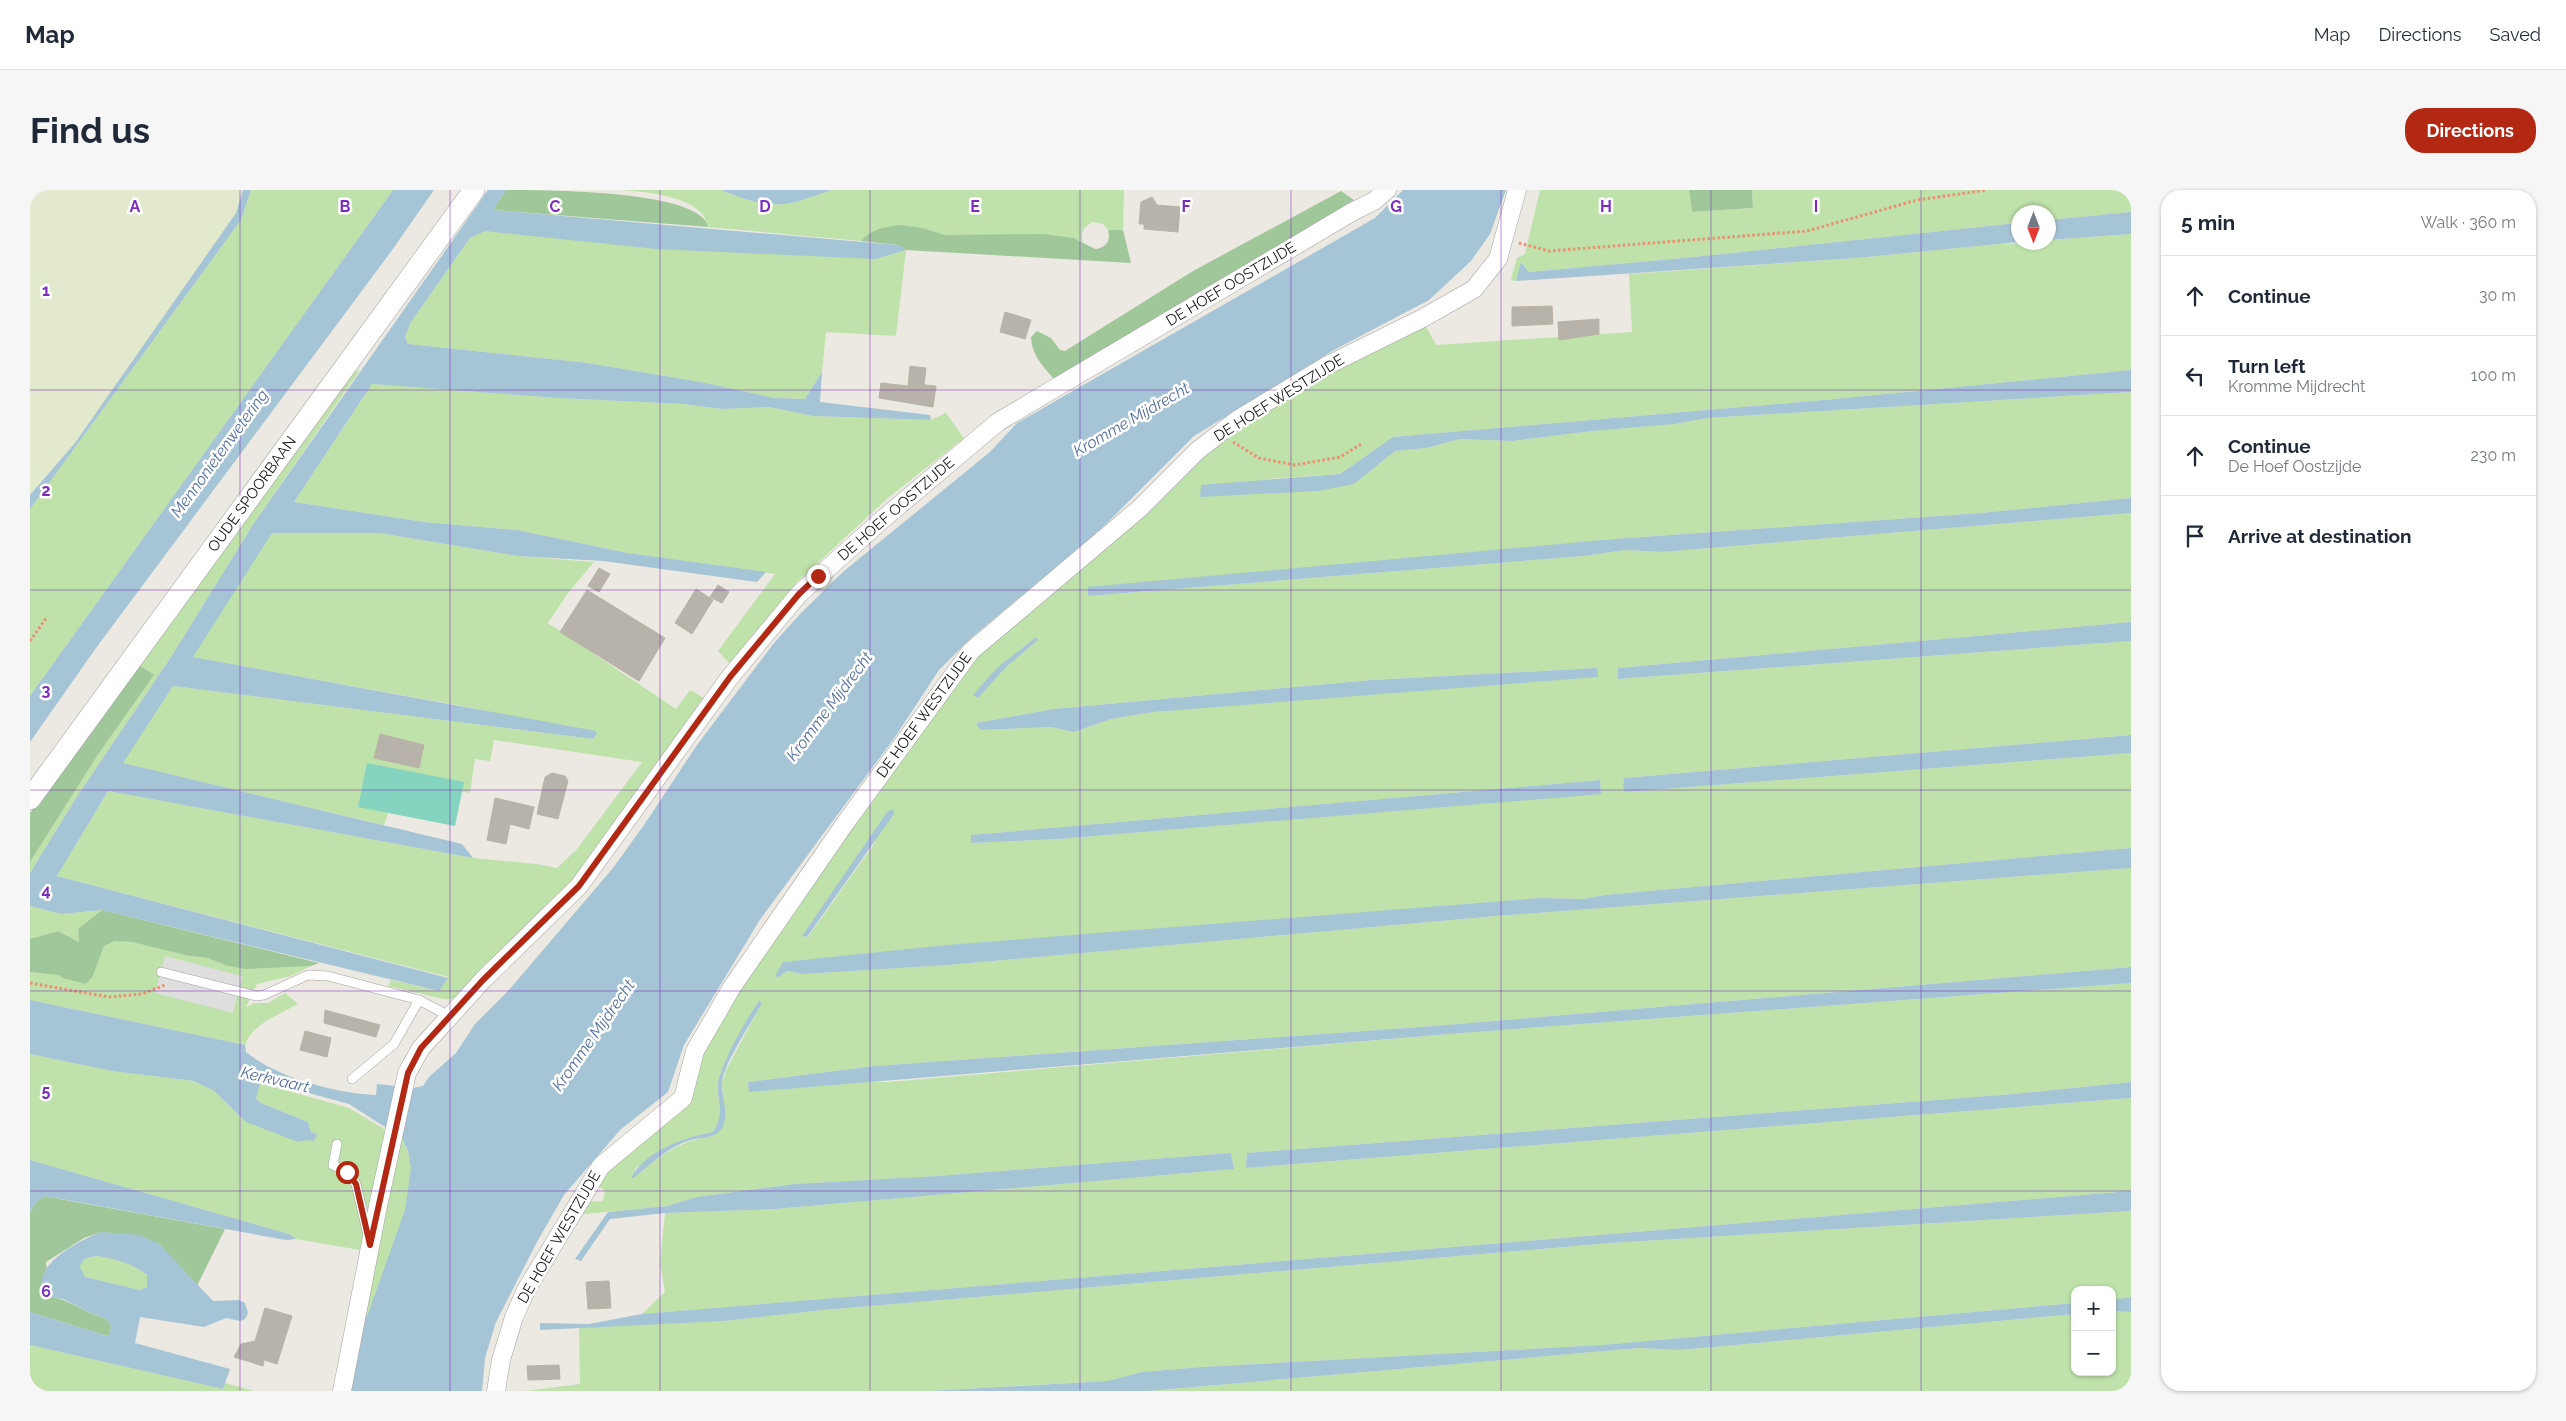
<!DOCTYPE html>
<meta charset="utf-8">
<style>
:root{--surface:#fff;--page:#f6f6f7;--text:#1f2937;--muted:#747a83;--line:#e0e1e3;--accent:#b32812}
body{margin:0;font-family:Raleway,sans-serif;background:var(--page);color:var(--text)}
.controls{position:absolute;right:15px;bottom:15px;display:grid;overflow:hidden;border-radius:10px;box-shadow:0 1px 4px #0004}
.controls button{width:45px;height:45px;display:grid;place-items:center;padding:0;border:0;border-bottom:1px solid var(--line);background:var(--surface);color:var(--text);font:25px sans-serif}
.compass{position:absolute;left:1981px;top:15px;width:45px;height:45px;border-radius:50%;background:var(--surface);box-shadow:0 1px 4px #0004;rotate:180deg}
.stop{position:absolute;width:15px;height:15px;margin:-11px;border:4px solid #b32812;border-radius:50%;background:#fff}
.stop.end{background:#b32812;border-color:#fff;box-shadow:0 1px 5px #0008}
.list{margin:0;padding:0;list-style:none}
h2{display:flex;justify-content:space-between;align-items:center;height:65px;margin:0;padding:0 20px;font-size:21px}
h2 small{font-size:16px;font-weight:400;color:var(--muted)}
.list li{display:grid;grid-template-columns:32px 1fr auto;gap:15px;align-items:center;box-sizing:border-box;height:80px;padding:0 20px;border-top:1px solid var(--line)}
.list b{display:block;font-size:19px;white-space:nowrap}
.list p{margin:0;font-size:16px;white-space:nowrap;color:var(--muted)}
.list em{font-size:16px;font-style:normal;color:var(--muted)}
.icon{flex:none;width:28px;height:28px;fill:none;stroke:currentColor;stroke-width:2;stroke-linecap:round;stroke-linejoin:round}
.map{position:relative;flex:none;width:2101px;height:1201px;overflow:hidden;border-radius:20px}
header{display:flex;align-items:center;gap:30px;box-sizing:border-box;height:70px;padding:0 25px;background:var(--surface);border-bottom:1px solid var(--line)}
header strong{font-size:24px}
nav{display:flex;gap:28px;margin-inline-start:auto;font-size:18px}
.intro{display:flex;align-items:center;justify-content:space-between;box-sizing:border-box;height:120px;padding:0 30px}
h1{margin:0;font-size:35px}
.button{padding:12px 22px;border-radius:20px;background:var(--accent);color:#fff;font-size:18px;font-weight:700}
main{display:flex;gap:30px;padding:0 30px}
aside{flex:1;background:var(--surface);border-radius:20px;box-shadow:0 1px 4px #0004}
.map>svg:first-child{display:block}
.farmland{fill:#e3e9cd}
.grass{fill:#bee2aa;fill-rule:evenodd}
.forest{fill:#a0c799}
.pitch{fill:#85d4c0}
.parking{fill:#dedede}
.water{fill:#a5c4d5;fill-rule:evenodd}
.building{fill:#b7b2aa;stroke:#bbb2a5}
.lines{fill:none;stroke-linecap:round;stroke-linejoin:round}
.service-casing{stroke:#a1a1a1;stroke-width:10}
.minor-casing{stroke:#a1a1a1;stroke-width:19}
.tertiary-casing{stroke:#a1a1a1;stroke-width:22}
.path{stroke:#ec8e71;stroke-width:3;stroke-dasharray:2.5 2.5;stroke-linecap:butt}
.service{stroke:#fff;stroke-width:9}
.minor{stroke:#fff;stroke-width:18}
.tertiary{stroke:#fff;stroke-width:21}
.route{stroke:#b32812;stroke-width:6}
.grid{fill:none;stroke:#7b2cbf;stroke-width:1;stroke-opacity:0.55}
.labels{text-anchor:middle;stroke-width:5;stroke-linejoin:round;paint-order:stroke}
.street-label{font-size:15px;fill:#1a1a1a;stroke:#fff}
.water-label{font-size:16px;font-style:italic;fill:#516ea0;stroke:#fff}
.grid-label{font-size:16px;text-anchor:middle;font-weight:bold;fill:#7b2cbf;stroke:#fff;stroke-width:5;stroke-linejoin:round;paint-order:stroke}
</style>
<header>
<strong>Map</strong>
<nav><a>Map</a><a>Directions</a><a>Saved</a></nav>
</header>
<div class="intro"><h1>Find us</h1><a class="button">Directions</a></div>
<main>
<div class="map">
<svg width="2101" height="1201" viewBox="0 0 2101 1201">
<rect width="100%" height="100%" fill="#ebe9e1"/>
<!-- farmland -->
<polygon class="farmland" points="0,0 213,0 206,23 45,253 0,305"/>
<!-- grass -->
<g class="grass">
<polygon points="221,0 363,0 0,506 0,319 211,30"/>
<path d="M592 0H692C711 9 739 18 761 13 775 10 789 4 802 0H1094L1093 40H1078L1073 34 1063 32C1054 36 1050 42 1053 52L1044 48 915 45 893 38 837 45 831 51 678 37C674 6 616 2 592 0Z"/>
<polygon points="1510,0 1659,0 1662,22 1723,18 1722,0 2101,0 2101,22 2019,30 2019,22 1989,22 1988,33 1654,68 1499,82 1492,72 1486,91 1483,91 1481,89 1487,68 1495,64"/>
<polygon points="455,40 846,69 876,60 866,146 796,142 792,182 775,209 744,208 676,193 558,173 378,154 375,147 381,132 440,48"/>
<path d="M2101 44V180L1805 209 1363 247 1310 284 1235 289 1324 294 1365 261 1396 258 1430 249 1483 251 1562 241 1645 234 1677 228 2101 202V308L1951 323 1584 349 1059 406 1554 366 1595 360 1632 362 2101 323V432L1588 478 1589 489 2101 451V545L1594 588 1593 595 1596 602 2101 563V658L1575 705 1554 709 1511 708 753 772 749 787 757 781 774 784 918 775 1466 726 2101 678V777L1404 836 845 876 718 892H858L1432 843 2101 793V892L1984 904 1217 963 1216 978 2101 908V1001L612 1124 635 1102 630 1073 635 1023 745 1019 1204 979 1201 963 907 986 765 994 667 1007 637 1016 545 1025 553 1012 573 1011 575 1001 567 995 572 983 657 913 665 879 720 774 935 471 1208 234 1393 131 1406 155 1602 142 1599 84 1827 68 1967 54 2019 52V50ZM1567 478 1124 522 1081 529 1044 542 1021 537 950 540 946 533 1024 519 1342 490ZM1570 590 1571 603 1030 649 941 653V645ZM857 622 844 654 778 747 773 746ZM732 813 696 880 692 893 695 927 683 946C645 952 632 965 604 988L605 979C631 961 652 947 683 942 697 921 684 906 689 888 697 862 718 837 732 813Z"/>
<polygon points="330,180 224,333 141,467 46,608 0,683 0,672 67,566 124,485 106,473 320,184"/>
<polygon points="342,194 528,208 654,214 691,219 739,217 783,226 901,230 916,223 934,248 859,307 766,393 700,474 688,461 745,384 598,363 487,340 394,332 264,312"/>
<path d="M242 342 349 343 487 366 564 372 538 403 518 433 646 519 660 500 674 508 531 708 466 774 457 772 450 779 449 790C437 801 429 811 413 809L358 796 361 790 408 801 418 787 27 686 78 601 443 668 506 674 527 678 547 659 612 572 464 550 460 571 445 569 440 603 369 590 354 635 92 573 143 496 563 549 567 545 427 515 162 467Z"/>
<polygon points="0,716 31,724 72,720 48,739 49,752 28,741 0,749"/>
<path d="M85 751 102 752 159 766 178 768 195 775 281 776 261 786 227 794 216 817 225 813H238L255 803 268 814C250 824 222 834 215 855L0 810V782L63 786 74 756Z"/>
<polygon points="0,864 82,881 164,891 184,901 216,932 281,942 278,932 231,913 226,908 230,893 319,918 356,940 330,1060 266,1049 259,1044 0,970"/>
<path d="M372 948C376 958 381 967 381 977 384 1017 352 1085 338 1124L333 1131 361 985Z"/>
<polygon points="2101,1021 2101,1107 2084,1110 2082,1100 2045,1100 2045,1113 1572,1155 1172,1177 1112,1182 1078,1191 1059,1192 899,1201 496,1201 550,1194 549,1137 694,1131 794,1120 1581,1053"/>
<path d="M67 1066C85 1069 102 1073 117 1085L118 1097 110 1100 55 1087 49 1077C52 1068 58 1067 67 1066Z"/>
<polygon points="2082,1121 2101,1122 2101,1201 1118,1201 1609,1158 1650,1160 2045,1124 2045,1182 2082,1182"/>
<polygon points="0,1155 193,1199 195,1193 224,1201 0,1201"/>
</g>
<!-- forest -->
<g class="forest">
<path d="M476 0C513 0 672 0 678 37L463 20Z"/>
<polygon points="1659,0 1722,0 1723,18 1662,22"/>
<path d="M1311 1 1324 10 1024 189C1013 176 1002 166 1001 147L1007 141 1021 148 1030 160 1035 161 1163 81Z"/>
<path d="M870 35 893 38 915 45 1013 44 1044 48 1065 59C1076 58 1081 51 1078 40H1093L1101 73 876 60 868 55 831 51C841 39 855 37 870 35Z"/>
<polygon points="106,473 124,485 67,566 0,672 0,623"/>
<polygon points="72,720 289,773 281,776 215,779 195,775 178,768 159,766 102,752 85,751 74,756 63,786 56,794 32,788 29,785 0,782 0,749 28,741 49,752 48,739"/>
<path d="M15 1006 35 1010 195 1039 167 1096 129 1054 71 1042 54 1048 16 1072 21 1107C41 1110 57 1124 77 1129L81 1136 80 1145 77 1146 0 1122V1022L7 1011Z"/>
</g>
<!-- pitch -->
<polygon class="pitch" points="337,573 434,592 425,636 328,617"/>
<!-- parking -->
<polygon class="parking" points="135,766 212,786 203,823 125,803"/>
<!-- water -->
<g class="water">
<polygon points="213,0 221,0 211,30 0,319 0,305 45,253 206,23"/>
<polygon points="363,0 404,0 360,63 66,458 0,552 0,506"/>
<polygon points="458,0 476,0 463,20 868,55 876,60 846,69 626,59 455,41 440,48 381,132 375,147 378,154 558,173 676,193 744,208 775,209 792,182 790,212 900,225 901,230 783,226 739,217 691,219 654,214 528,208 342,194 264,312 394,332 487,340 598,363 736,382 727,392 573,371 487,366 349,343 242,343 163,467 566,541 567,544 563,549 143,496 93,573 432,654 443,668 78,601 27,686 418,788 409,801 72,720 31,724 0,716 0,683 46,608 141,467 224,333"/>
<path d="M692 0H802C789 4 775 10 761 13 739 18 711 9 692 0Z"/>
<path d="M1373 0H1476L1460 44 1441 71 1399 110 1304 160 1164 246 1071 339 942 447 909 480 865 547 731 728 654 855 638 902 590 940 534 1005 508 1050 466 1132 455 1168 452 1201H321L333 1131 338 1124 375 1020 381 978 378 961 372 948 319 914 231 890 226 908 231 913 278 932 281 942 287 944 284 951 278 950 268 952 216 932 184 901 164 891 82 881 0 864V810L215 855 216 862C248 888 306 903 346 905L347 894 383 898 393 896 399 887 426 863 445 834 479 800 583 678 614 635 667 555 744 453 772 422 814 381 960 262 987 233 1345 28Z"/>
<polygon points="2101,22 2101,44 2019,50 2019,30"/>
<polygon points="1988,33 1988,52 1827,68 1486,91 1491,72 1499,82 1654,68"/>
<polygon points="2101,180 2101,202 1677,228 1645,234 1562,241 1483,251 1430,249 1396,258 1365,261 1324,294 1287,301 1170,307 1171,295 1310,284 1363,247 1805,209"/>
<polygon points="2101,308 2101,323 1632,362 1595,360 1554,366 1058,406 1058,397 1584,349 1951,323"/>
<polygon points="2101,432 2101,451 1588,489 1588,478"/>
<polygon points="1006,447 1008,450 976,477 948,508 943,505 967,478"/>
<polygon points="1567,478 1568,487 1124,522 1081,529 1044,542 1021,537 950,540 946,533 1024,519 1342,490"/>
<polygon points="2101,545 2101,563 1595,602 1593,595 1594,588"/>
<polygon points="1570,590 1571,604 1030,649 941,653 941,645"/>
<polygon points="863,619 864,624 777,747 772,746 857,622"/>
<polygon points="2101,658 2101,678 1466,726 918,775 774,784 757,781 749,787 745,786 753,772 917,755 1511,708 1554,709 1575,705"/>
<polygon points="2101,777 2101,793 1432,843 719,902 718,892 845,876 1404,836"/>
<path d="M729 811 732 813C722 832 694 873 692 892 691 907 700 924 692 938 685 949 672 947 661 950 639 956 621 974 604 988H601C615 961 655 947 683 942 697 921 684 905 689 888 698 861 713 835 729 811Z"/>
<polygon points="2101,892 2101,908 1216,978 1217,963 1984,904"/>
<polygon points="1201,963 1204,979 745,1019 635,1023 580,1029 551,1071 545,1069 578,1022 637,1016 667,1007 765,994 907,986"/>
<polygon points="0,970 259,1044 266,1049 256,1050 15,1006 7,1011 0,1022"/>
<polygon points="2101,1001 2101,1021 1581,1053 794,1120 694,1131 510,1140 510,1133 559,1134 612,1124"/>
<path d="M71 1042 110 1045 129 1054 183 1111 209 1110 215 1113 218 1123 215 1129 210 1131 196 1128 174 1137 110 1127 105 1153 200 1179 193 1199 0 1155V1122L77 1146 80 1145 81 1136 77 1129C62 1125 50 1117 35 1110 28 1107 19 1109 14 1103 0 1074 53 1049 71 1042ZM67 1066C85 1069 102 1073 117 1085V1097L110 1100 55 1087 50 1077C52 1068 58 1067 67 1066Z"/>
<polygon points="2101,1107 2101,1122 2082,1121 2082,1110"/>
<polygon points="2045,1113 2045,1124 1650,1160 1609,1158 1118,1201 899,1201 1078,1191 1112,1182 1172,1177 1572,1155"/>
</g>
<!-- building -->
<g class="building">
<polygon points="1122,7 1127,15 1150,17 1148,42 1114,39 1114,34 1109,34 1111,12"/>
<polygon points="1522,116 1523,134 1482,136 1482,117"/>
<polygon points="975,122 1001,130 995,149 970,142"/>
<polygon points="1569,129 1569,144 1529,150 1528,132"/>
<polygon points="880,176 896,178 894,195 906,196 903,217 849,208 851,193 878,196"/>
<polygon points="569,378 580,384 569,402 558,396"/>
<polygon points="688,395 699,402 692,413 680,407"/>
<polygon points="666,399 683,410 662,444 645,433"/>
<polygon points="557,400 635,448 609,491 530,442"/>
<polygon points="350,544 394,555 389,578 344,568"/>
<polygon points="522,583 535,586 538,591 528,629 507,624 515,587"/>
<polygon points="465,608 504,617 499,639 480,634 476,654 457,650"/>
<polygon points="295,820 350,835 346,847 294,833"/>
<polygon points="275,841 301,848 297,867 270,860"/>
<polygon points="579,1091 581,1118 558,1119 556,1092"/>
<polygon points="235,1118 262,1126 247,1174 234,1170 233,1176 204,1167 211,1154 225,1151"/>
<polygon points="529,1175 530,1189 498,1190 497,1176"/>
</g>
<g class="lines">
<defs>
<g id="service">
<polyline points="131,782 226,806 234,805 278,785 298,786 389,810 421,827"/>
<polyline points="322,889 364,854 389,810"/>
<polyline points="307,954 303,975 317,982 326,994 338,1045"/>
</g>
<g id="minor">
<polyline points="312,1201 348,1016 377,883 391,858 453,790 549,696 700,487 769,404 853,329 968,232 1322,22 1344,11 1357,0"/>
<polyline points="466,1201 471,1170 484,1127 496,1100 571,976 653,908 665,861 702,797 816,632 941,461 1109,319 1167,261 1207,230 1298,175 1393,128 1444,99 1468,69 1487,0"/>
</g>
<polyline id="tertiary" points="0,609 444,0"/>
</defs>
<!-- service casing -->
<use href="#service" class="service-casing"/>
<!-- minor casing -->
<use href="#minor" class="minor-casing"/>
<!-- tertiary casing -->
<use href="#tertiary" class="tertiary-casing"/>
<!-- path -->
<g class="path">
<polyline points="1489,53 1519,61 1777,41 1887,10 1957,0"/>
<polyline points="1203,252 1229,268 1265,275 1310,267 1333,253"/>
<polyline points="0,451 17,427"/>
<polyline points="0,793 79,807 112,804 135,795"/>
</g>
<!-- service -->
<use href="#service" class="service"/>
<!-- minor -->
<use href="#minor" class="minor"/>
<!-- tertiary -->
<use href="#tertiary" class="tertiary"/>
</g>
<g class="lines">
<!-- route -->
<polyline class="route" points="317,982 326,994 340,1055 378,883 391,858 453,790 549,696 700,487 769,404 788,386"/>
</g>
<!-- grid -->
<path class="grid" d="M210 0V1201M420 0V1201M630 0V1201M840 0V1201M1050 0V1201M1261 0V1201M1471 0V1201M1681 0V1201M1891 0V1201M0 200H2101M0 400H2101M0 600H2101M0 801H2101M0 1001H2101"/>
<g class="labels">
<!-- street labels -->
<g class="street-label">
<text transform="translate(1201 94) rotate(-31)" y="5">DE HOEF OOSTZIJDE</text>
<text transform="translate(1249 208) rotate(-32)" y="5">DE HOEF WESTZIJDE</text>
<text transform="translate(222 304) rotate(-54)" y="5">OUDE SPOORBAAN</text>
<text transform="translate(866 319) rotate(-41)" y="5">DE HOEF OOSTZIJDE</text>
<text transform="translate(894 525) rotate(-54)" y="5">DE HOEF WESTZIJDE</text>
<text transform="translate(529 1047) rotate(-60)" y="5">DE HOEF WESTZIJDE</text>
</g>
<!-- water labels -->
<g class="water-label">
<text transform="translate(1101 229) rotate(-30)" y="6">Kromme Mijdrecht</text>
<text transform="translate(189 263) rotate(-54)" y="6">Mennonietenwetering</text>
<text transform="translate(799 516) rotate(-53)" y="6">Kromme Mijdrecht</text>
<text transform="translate(563 845) rotate(-55)" y="6">Kromme Mijdrecht</text>
<text transform="translate(245 889) rotate(13)" y="6">Kerkvaart</text>
</g>
</g>
<g class="grid-label">
<text x="105" y="22">A</text>
<text x="315" y="22">B</text>
<text x="525" y="22">C</text>
<text x="735" y="22">D</text>
<text x="945" y="22">E</text>
<text x="1156" y="22">F</text>
<text x="1366" y="22">G</text>
<text x="1576" y="22">H</text>
<text x="1786" y="22">I</text>
<text x="16" y="106">1</text>
<text x="16" y="306">2</text>
<text x="16" y="506">3</text>
<text x="16" y="706">4</text>
<text x="16" y="906">5</text>
<text x="16" y="1107">6</text>
</g>
</svg>
<div class="controls">
<button>+</button>
<button>−</button>
</div>
<svg class="compass" viewBox="-18 -18 36 36"><path d="M0-13l5 13h-10z" fill="#e53935"/><path d="M0 13l5-13h-10z" fill="#747a83"/></svg>
<div class="stop" style="left:317px;top:982px"></div>
<div class="stop end" style="left:788px;top:386px"></div>
</div>
<aside>
<h2>5 min<small>Walk · 360 m</small></h2>
<ul class="list">
<li><svg class="icon" aria-label="ahead" viewBox="0 0 24 24"><path d="M12 20V5M6 11l6-6 6 6"/></svg><div><b>Continue</b></div><em>30 m</em></li>
<li><svg class="icon" aria-label="left" viewBox="0 0 24 24"><path d="M17 20v-9H6M10 6l-5 5 5 5"/></svg><div><b>Turn left</b><p>Kromme Mijdrecht</p></div><em>100 m</em></li>
<li><svg class="icon" aria-label="ahead" viewBox="0 0 24 24"><path d="M12 20V5M6 11l6-6 6 6"/></svg><div><b>Continue</b><p>De Hoef Oostzijde</p></div><em>230 m</em></li>
<li><svg class="icon" aria-label="arrive" viewBox="0 0 24 24"><path d="M6 21V4h12l-3 4 3 4H6"/></svg><div><b>Arrive at destination</b></div></li>
</ul>
</aside>
</main>
